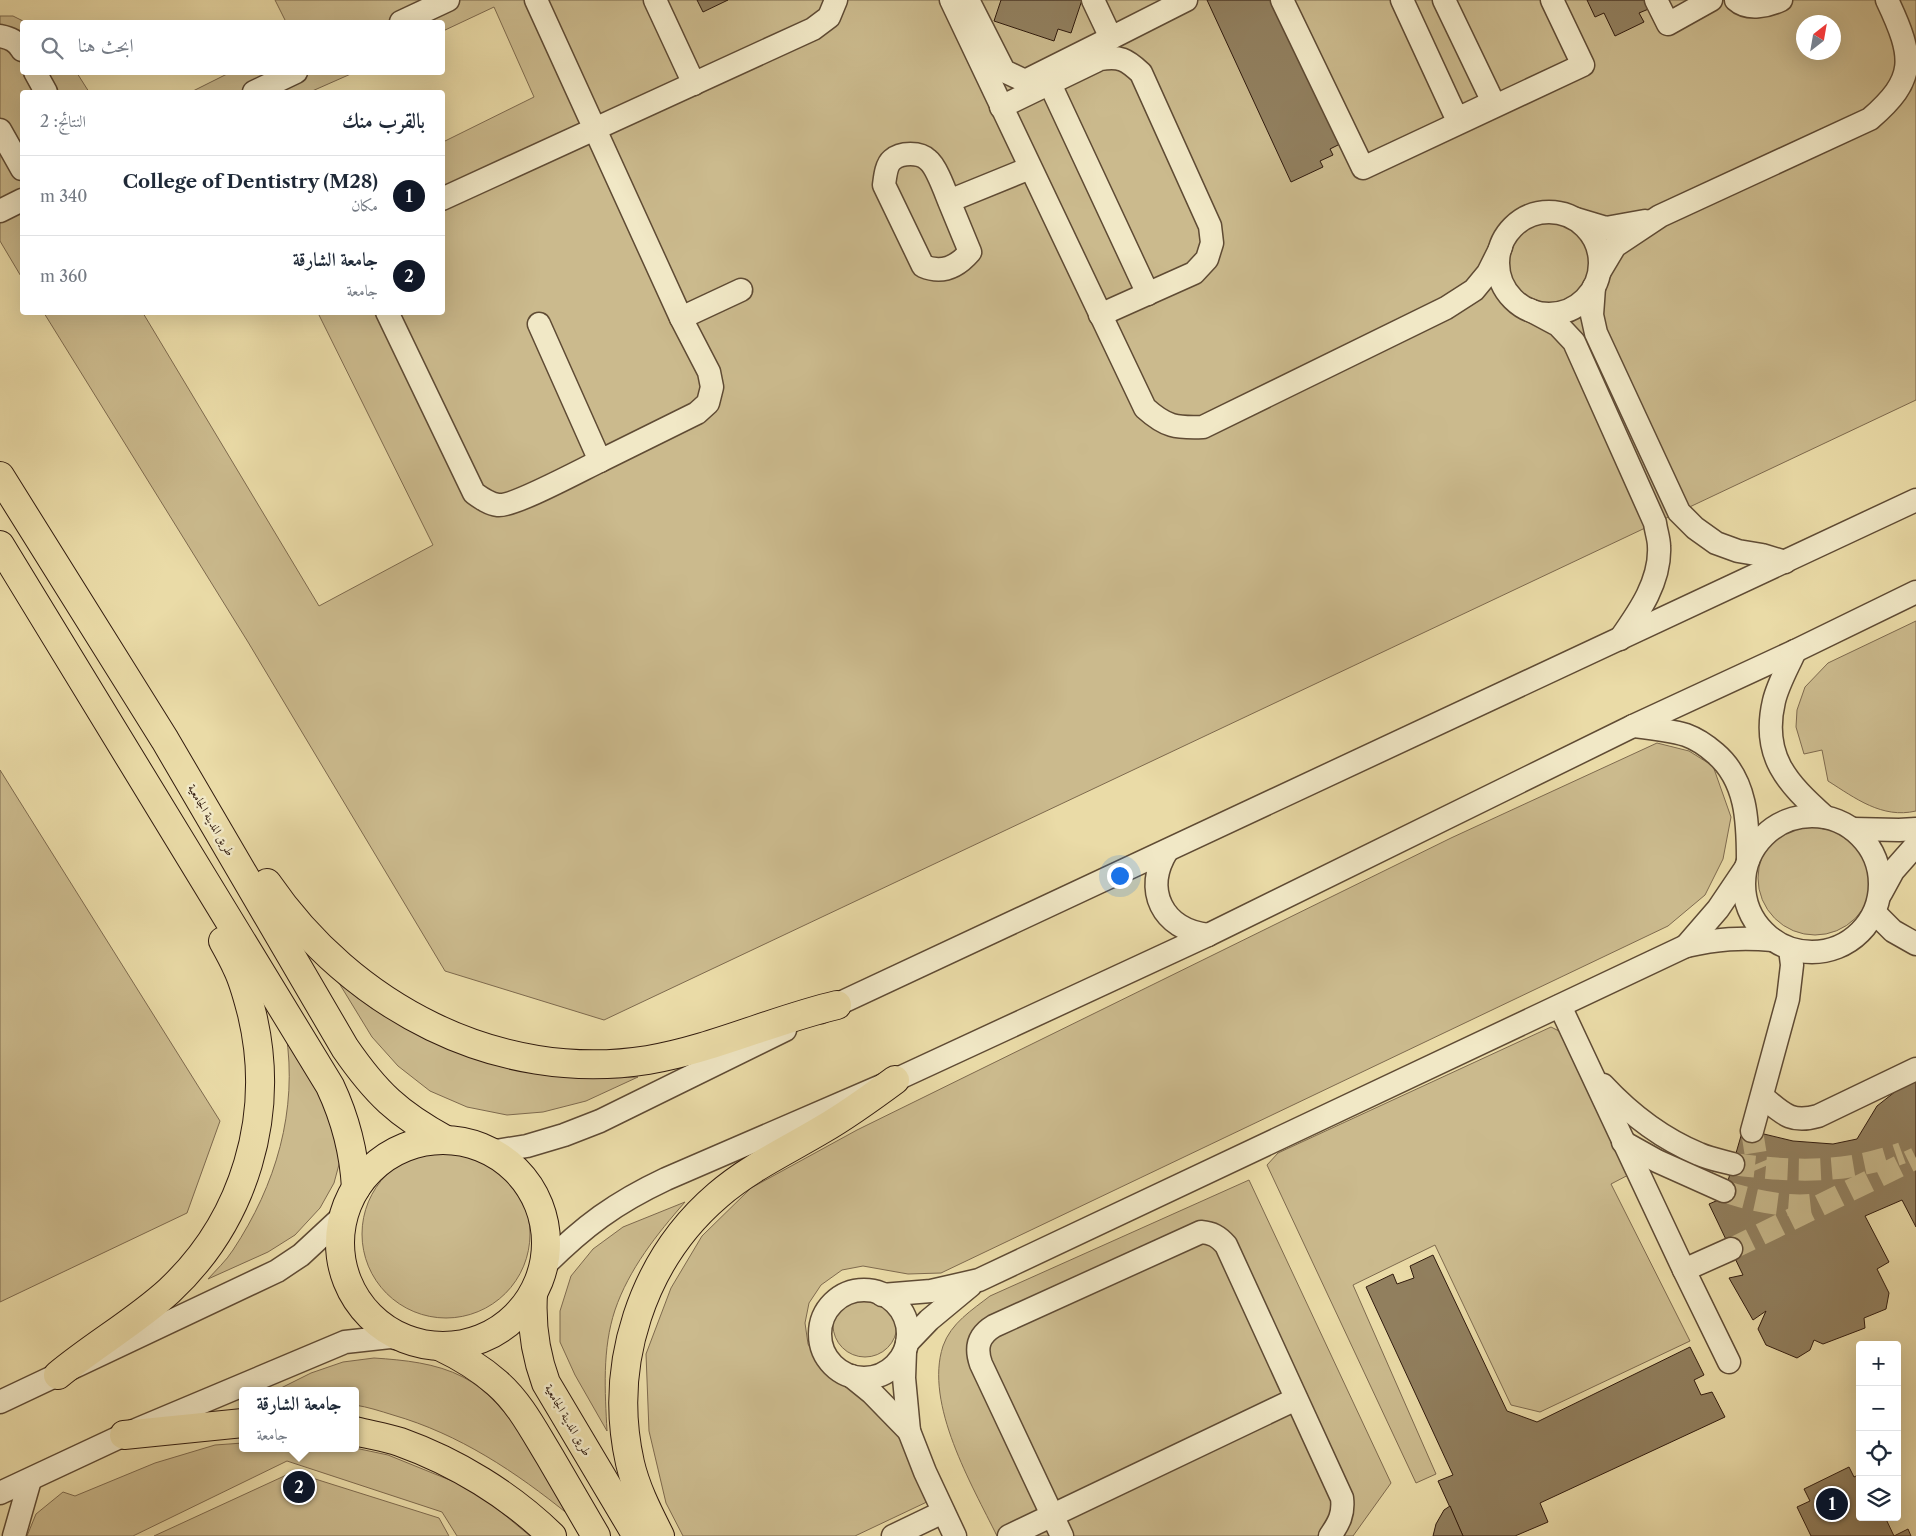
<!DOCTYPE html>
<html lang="ar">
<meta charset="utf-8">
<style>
:root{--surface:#fff;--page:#f2f2f3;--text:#1f2937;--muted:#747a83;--line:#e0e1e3;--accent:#111827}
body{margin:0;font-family:"Libre Caslon Text",Amiri,serif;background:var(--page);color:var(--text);direction:rtl}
.controls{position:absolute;right:15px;bottom:15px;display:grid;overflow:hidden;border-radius:5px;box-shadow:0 5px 20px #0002}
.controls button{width:45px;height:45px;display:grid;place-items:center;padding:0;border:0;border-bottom:1px solid var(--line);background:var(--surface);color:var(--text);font:25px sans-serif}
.compass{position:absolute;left:1796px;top:15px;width:45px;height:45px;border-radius:50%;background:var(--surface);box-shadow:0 5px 20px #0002;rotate:31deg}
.you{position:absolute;left:1119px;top:875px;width:18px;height:18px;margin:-12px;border:4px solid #fff;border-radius:50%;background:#1a73e8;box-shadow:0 0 0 8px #1a73e833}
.badge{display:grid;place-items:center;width:32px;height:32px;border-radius:50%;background:var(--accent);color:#fff;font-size:16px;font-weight:700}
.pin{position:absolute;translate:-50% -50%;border:2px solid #fff;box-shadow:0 1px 5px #0006}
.popup{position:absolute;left:239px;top:1387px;width:120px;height:65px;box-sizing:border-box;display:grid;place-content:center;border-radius:5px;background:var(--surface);filter:drop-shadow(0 1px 4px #0005);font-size:16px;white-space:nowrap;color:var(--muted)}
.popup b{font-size:19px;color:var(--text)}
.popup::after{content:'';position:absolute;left:50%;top:100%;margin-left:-10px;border:10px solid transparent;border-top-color:var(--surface)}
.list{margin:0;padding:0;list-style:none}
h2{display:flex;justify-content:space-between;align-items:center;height:65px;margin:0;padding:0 20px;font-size:21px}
h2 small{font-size:16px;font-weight:400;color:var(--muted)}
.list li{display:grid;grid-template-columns:32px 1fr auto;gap:15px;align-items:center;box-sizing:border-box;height:80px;padding:0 20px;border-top:1px solid var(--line)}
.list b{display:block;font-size:19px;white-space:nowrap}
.list p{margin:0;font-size:16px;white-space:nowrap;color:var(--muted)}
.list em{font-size:16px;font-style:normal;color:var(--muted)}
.icon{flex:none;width:28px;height:28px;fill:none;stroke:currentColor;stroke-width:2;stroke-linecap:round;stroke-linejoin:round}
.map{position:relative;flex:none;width:1916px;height:1536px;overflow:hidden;direction:ltr}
.search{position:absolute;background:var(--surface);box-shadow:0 5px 20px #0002;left:20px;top:20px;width:425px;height:55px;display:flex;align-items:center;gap:12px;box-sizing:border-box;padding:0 18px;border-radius:5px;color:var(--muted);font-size:19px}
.panel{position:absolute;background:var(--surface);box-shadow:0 5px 20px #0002;left:20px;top:90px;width:425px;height:225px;border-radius:5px;direction:rtl}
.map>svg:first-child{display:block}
.green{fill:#cbba8d;stroke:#7e6a4e;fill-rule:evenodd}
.building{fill:#917f5e;stroke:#311b0e}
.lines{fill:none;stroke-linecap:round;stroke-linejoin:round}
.minor-tunnel{stroke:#c5b588;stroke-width:22;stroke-dasharray:22 11;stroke-linecap:butt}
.minor-casing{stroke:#5f4b34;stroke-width:25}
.major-casing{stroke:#311b0e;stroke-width:30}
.minor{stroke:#f1e8c6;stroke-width:22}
.major{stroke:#eadba7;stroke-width:28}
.labels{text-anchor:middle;stroke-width:5;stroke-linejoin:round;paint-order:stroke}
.street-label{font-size:12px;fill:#311b0e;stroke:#f1e8c6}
</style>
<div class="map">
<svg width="1916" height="1536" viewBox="0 0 1916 1536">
<rect width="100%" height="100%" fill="#eadba7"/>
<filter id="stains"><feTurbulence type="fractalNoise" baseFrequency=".004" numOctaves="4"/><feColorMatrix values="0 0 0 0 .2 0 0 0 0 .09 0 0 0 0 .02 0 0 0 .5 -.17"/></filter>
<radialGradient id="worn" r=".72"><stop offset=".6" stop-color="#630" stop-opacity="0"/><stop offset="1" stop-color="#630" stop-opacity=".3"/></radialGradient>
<!-- green -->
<g class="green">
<path d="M275 0H1916V400L604 1020 445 971 248 642 44 313H143L319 606 433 545 318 313 442 312 443 142 534 97 494 7 443 31 442 22H286ZM1804 22H1834V52H1804Z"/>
<polygon points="0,16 13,16 25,22 22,22 22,72 77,73 89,92 22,92 22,278 0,241"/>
<polygon points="229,73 353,73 310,92 191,92"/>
<path d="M1916 621V811C1882 819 1855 798 1828 781L1822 750 1804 754 1796 727 1797 710 1805 687 1828 663Z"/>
<polygon points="1657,743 1689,751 1713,766 1731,817 1723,859 1705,895 1668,926 941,1273 908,1274 863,1266 842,1270 821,1285 809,1303 805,1323 808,1344 818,1362 830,1374 848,1383 894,1418 931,1500 855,1536 683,1536 666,1503 649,1431 646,1354 671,1288 702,1236 751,1188 857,1130 1451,838"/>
<polygon points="0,770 220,1121 187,1213 0,1302"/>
<circle cx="1815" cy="878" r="57"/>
<path d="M339 983C401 1030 476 1067 554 1076 582 1079 610 1078 638 1077L586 1101 543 1112 507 1115 467 1107 430 1091 398 1066 372 1037Z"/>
<polygon points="1551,1027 1565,1034 1634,1172 1611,1184 1690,1341 1540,1412 1511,1405 1435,1245 1353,1285 1436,1474 1416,1483 1267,1165 1278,1153"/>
<path d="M286 1033 329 1102 341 1157 334 1183 320 1208 295 1235 268 1252 208 1279C216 1270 226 1261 233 1250 276 1185 298 1111 286 1033Z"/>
<circle cx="446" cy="1234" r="84"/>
<path d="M1249 1180 1391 1483 1353 1536H997C972 1485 924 1404 943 1346 951 1323 972 1310 990 1296Z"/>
<path d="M685 1202C657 1234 629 1269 615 1310 602 1349 605 1392 607 1431L575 1375 560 1342V1311L571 1276 593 1249 623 1227Z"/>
<circle cx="865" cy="1325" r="32"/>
<path d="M374 1358C404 1360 436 1363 463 1377 510 1401 543 1471 569 1515 516 1472 459 1434 393 1415 380 1411 368 1407 355 1405V1391H275L311 1373 343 1362Z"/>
<polygon points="243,1443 243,1448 355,1448 388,1455 467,1487 489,1502 530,1536 457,1536 442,1512 287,1461 133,1536 27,1536 36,1514 63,1492 75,1496 155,1463 215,1445"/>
<polygon points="293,1472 439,1518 449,1536 154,1536"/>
</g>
<!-- building -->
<g class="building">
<polygon points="697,0 728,0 703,12"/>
<polygon points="1001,0 1082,0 1071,33 1058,29 1054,41 994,21"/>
<polygon points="1207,0 1273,0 1340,144 1330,149 1333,155 1320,161 1323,167 1291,182"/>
<polygon points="1587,0 1647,0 1651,8 1639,13 1644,22 1615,36 1604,13 1595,17"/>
<polygon points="1916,1079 1916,1227 1902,1200 1865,1216 1889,1262 1877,1269 1889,1293 1886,1309 1864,1318 1865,1328 1823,1344 1814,1340 1810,1350 1797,1358 1766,1345 1758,1329 1766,1311 1753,1320 1729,1278 1743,1275 1709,1204 1723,1198 1743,1129 1793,1141 1833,1144 1857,1139 1877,1106 1896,1091"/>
<polygon points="1433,1255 1507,1411 1537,1422 1690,1347 1704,1375 1694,1380 1701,1395 1712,1392 1725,1417 1540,1503 1548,1522 1515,1536 1463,1536 1438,1481 1453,1475 1366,1287 1393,1274 1397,1284 1414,1278 1410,1266"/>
<polygon points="1849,1467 1854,1477 1860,1474 1860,1517 1885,1517 1894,1536 1908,1529 1911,1536 1811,1536 1797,1507 1810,1501 1804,1489"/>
<polygon points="1450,1506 1463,1536 1433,1536 1436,1524 1444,1510"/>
</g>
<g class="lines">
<!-- minor-tunnel -->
<g class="minor-tunnel">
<polyline points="1752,1131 1756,1156 1761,1168"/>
<path d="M1733 1164C1793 1172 1844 1174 1902 1153"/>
<path d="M1724 1191C1748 1200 1792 1209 1816 1204"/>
<polyline points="1731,1249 1916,1158"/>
</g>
<defs>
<g id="minor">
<polyline points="536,0 681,318 709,372 712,387 708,403 697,413 600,461 539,324"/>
<polyline points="655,0 694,84"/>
<path d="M951 0 1145 408C1166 427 1176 428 1203 427L1446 308 1474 290 1488 273 1501 247"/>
<polyline points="968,0 1004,71 1025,81 1111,38"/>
<polyline points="1093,0 1111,38 1186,0"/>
<polyline points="1282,0 1363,168 1583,65 1552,0"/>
<polyline points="1402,0 1457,119 1493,102 1444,0"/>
<polyline points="1656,0 1668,24 1711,0"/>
<path d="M1736 0C1748 11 1768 6 1781 0"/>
<polyline points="401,22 448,0"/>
<path d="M0 36C10 38 17 41 22 50"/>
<polyline points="35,72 46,92"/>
<polyline points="1050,84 1148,294"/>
<polyline points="254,92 296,72"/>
<path d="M1001 107 1100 59C1120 56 1126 59 1141 73L1210 226 1212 243 1207 259 1194 273 1100 315"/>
<polyline points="0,130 22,169"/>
<polyline points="442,199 813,29 829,17 836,0"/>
<path d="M949 201 970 252C957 267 942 274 923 266L884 185C885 178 886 165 892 160 901 152 920 152 928 160 936 166 945 191 949 201L1030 168"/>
<polyline points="0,211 22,200"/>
<circle cx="1549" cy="263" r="51"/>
<polyline points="1576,219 1606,228 1645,221"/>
<path d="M1600 271 1615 246 1660 216 1870 119C1916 79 1915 59 1887 0"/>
<polyline points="1594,287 1592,315 1596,333 1679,512 1695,528 1716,543 1738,551 1762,555 1785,562"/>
<path d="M1530 310 1558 325 1574 342 1655 523C1656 531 1659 539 1659 546 1661 581 1639 612 1620 639"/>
<path d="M387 312 474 493C481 498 489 504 498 505 513 507 583 469 600 461"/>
<polyline points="681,318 741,290"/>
<path d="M1795 651C1788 667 1778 684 1774 701 1761 756 1787 783 1825 817"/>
<path d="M1633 726C1650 728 1669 730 1686 735 1697 739 1707 746 1715 753 1747 780 1748 822 1748 860"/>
<circle cx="1812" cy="884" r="68"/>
<polyline points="1853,829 1899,830 1916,829"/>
<path d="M1167 851C1143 890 1162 929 1208 935"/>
<polyline points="1881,893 1893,871 1916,845"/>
<polyline points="1875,913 1893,931 1916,944"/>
<polyline points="1686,946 1718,909 1745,869"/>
<polyline points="1560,1006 1684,1270 1729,1362"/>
<polyline points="821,1012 1916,500"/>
<path d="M1603 1085C1630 1114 1663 1139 1699 1154 1710 1159 1722 1161 1733 1164"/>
<path d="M1763 1097C1782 1113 1791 1124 1818 1116L1916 1069"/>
<polyline points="1752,1131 1788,999 1792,965 1790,949"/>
<polyline points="1623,1142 1657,1161 1724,1191"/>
<polyline points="490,1152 527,1146 564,1135 600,1121 785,1030"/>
<path d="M544 1266C584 1226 615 1203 666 1179L895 1080 1208 935 1633 726 1795 651 1916 592"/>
<polyline points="1684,1270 1731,1249"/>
<circle cx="864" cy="1334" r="44"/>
<path d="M882 1295 931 1291 979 1280 1686 946C1717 939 1741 937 1773 940"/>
<polyline points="907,1343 929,1320 970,1286"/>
<polyline points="905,1351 904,1378 909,1431 925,1472 955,1536"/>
<polyline points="851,1376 872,1393 909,1431"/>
<polyline points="0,1402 277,1271 301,1255 343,1216"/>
<polyline points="0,1493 124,1435 345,1342 390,1337 411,1341"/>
<polyline points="14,1536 30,1480"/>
<polyline points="893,1536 943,1512"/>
<polyline points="1009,1536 1296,1399"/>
<path d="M1062 1536 981 1364C975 1347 979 1335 994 1326L1201 1232C1212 1233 1218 1236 1226 1245L1342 1498C1344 1514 1339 1523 1330 1536"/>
</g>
<g id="major">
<path d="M0 476 165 740 345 1048C376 1093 398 1114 446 1140"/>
<path d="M0 545 330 1086C346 1120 354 1151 356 1188"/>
<path d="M267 883C351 1006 497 1084 648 1060 713 1049 773 1020 837 1005"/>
<circle cx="443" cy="1243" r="103"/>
<path d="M533 1294C531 1326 535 1353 546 1383L637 1536"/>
<path d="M439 1346C460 1356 479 1367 497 1383 520 1403 534 1431 550 1457 565 1483 581 1510 596 1536"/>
<path d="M58 1375C94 1345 135 1322 169 1291 245 1220 276 1115 252 1014 248 999 244 982 237 968 233 959 228 950 223 941"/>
<path d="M355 1431C370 1435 386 1437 400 1442 456 1462 510 1495 552 1536"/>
<polyline points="124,1435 243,1423"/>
<path d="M660 1536C648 1512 636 1489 630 1463 608 1365 642 1260 718 1195 749 1168 788 1150 823 1129 849 1114 872 1097 895 1080"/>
</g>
</defs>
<!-- minor casing -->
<use href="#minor" class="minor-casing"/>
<!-- major casing -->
<use href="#major" class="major-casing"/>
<!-- minor -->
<use href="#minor" class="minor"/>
<!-- major -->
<use href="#major" class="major"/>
</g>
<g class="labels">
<!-- street labels -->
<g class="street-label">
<text transform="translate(211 820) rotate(60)" y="4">طريق المدينة الجامعية</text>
<text transform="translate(568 1420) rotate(60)" y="4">طريق المدينة الجامعية</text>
</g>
</g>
<rect width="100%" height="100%" filter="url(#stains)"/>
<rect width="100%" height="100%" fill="url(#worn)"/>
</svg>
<div class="controls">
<button>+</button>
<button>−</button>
<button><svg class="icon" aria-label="locate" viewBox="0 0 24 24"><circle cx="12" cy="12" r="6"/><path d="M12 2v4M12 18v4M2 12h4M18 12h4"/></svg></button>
<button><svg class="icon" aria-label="layers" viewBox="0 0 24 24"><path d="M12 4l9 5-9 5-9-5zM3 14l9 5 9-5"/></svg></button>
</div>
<svg class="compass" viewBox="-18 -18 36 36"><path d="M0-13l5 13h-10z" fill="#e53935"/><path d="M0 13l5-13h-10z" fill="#747a83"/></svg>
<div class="you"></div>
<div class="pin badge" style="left:1832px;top:1504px">1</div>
<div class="pin badge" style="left:299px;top:1487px">2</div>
<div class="popup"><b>جامعة الشارقة</b>جامعة</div>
<div class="search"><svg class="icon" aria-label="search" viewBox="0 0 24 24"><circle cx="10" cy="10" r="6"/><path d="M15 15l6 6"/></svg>ابحث هنا</div>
<section class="panel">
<h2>بالقرب منك<small>النتائج: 2</small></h2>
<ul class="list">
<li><span class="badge">1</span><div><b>College of Dentistry (M28)</b><p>مكان</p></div><em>340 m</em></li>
<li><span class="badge">2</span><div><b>جامعة الشارقة</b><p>جامعة</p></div><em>360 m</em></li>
</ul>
</section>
</div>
